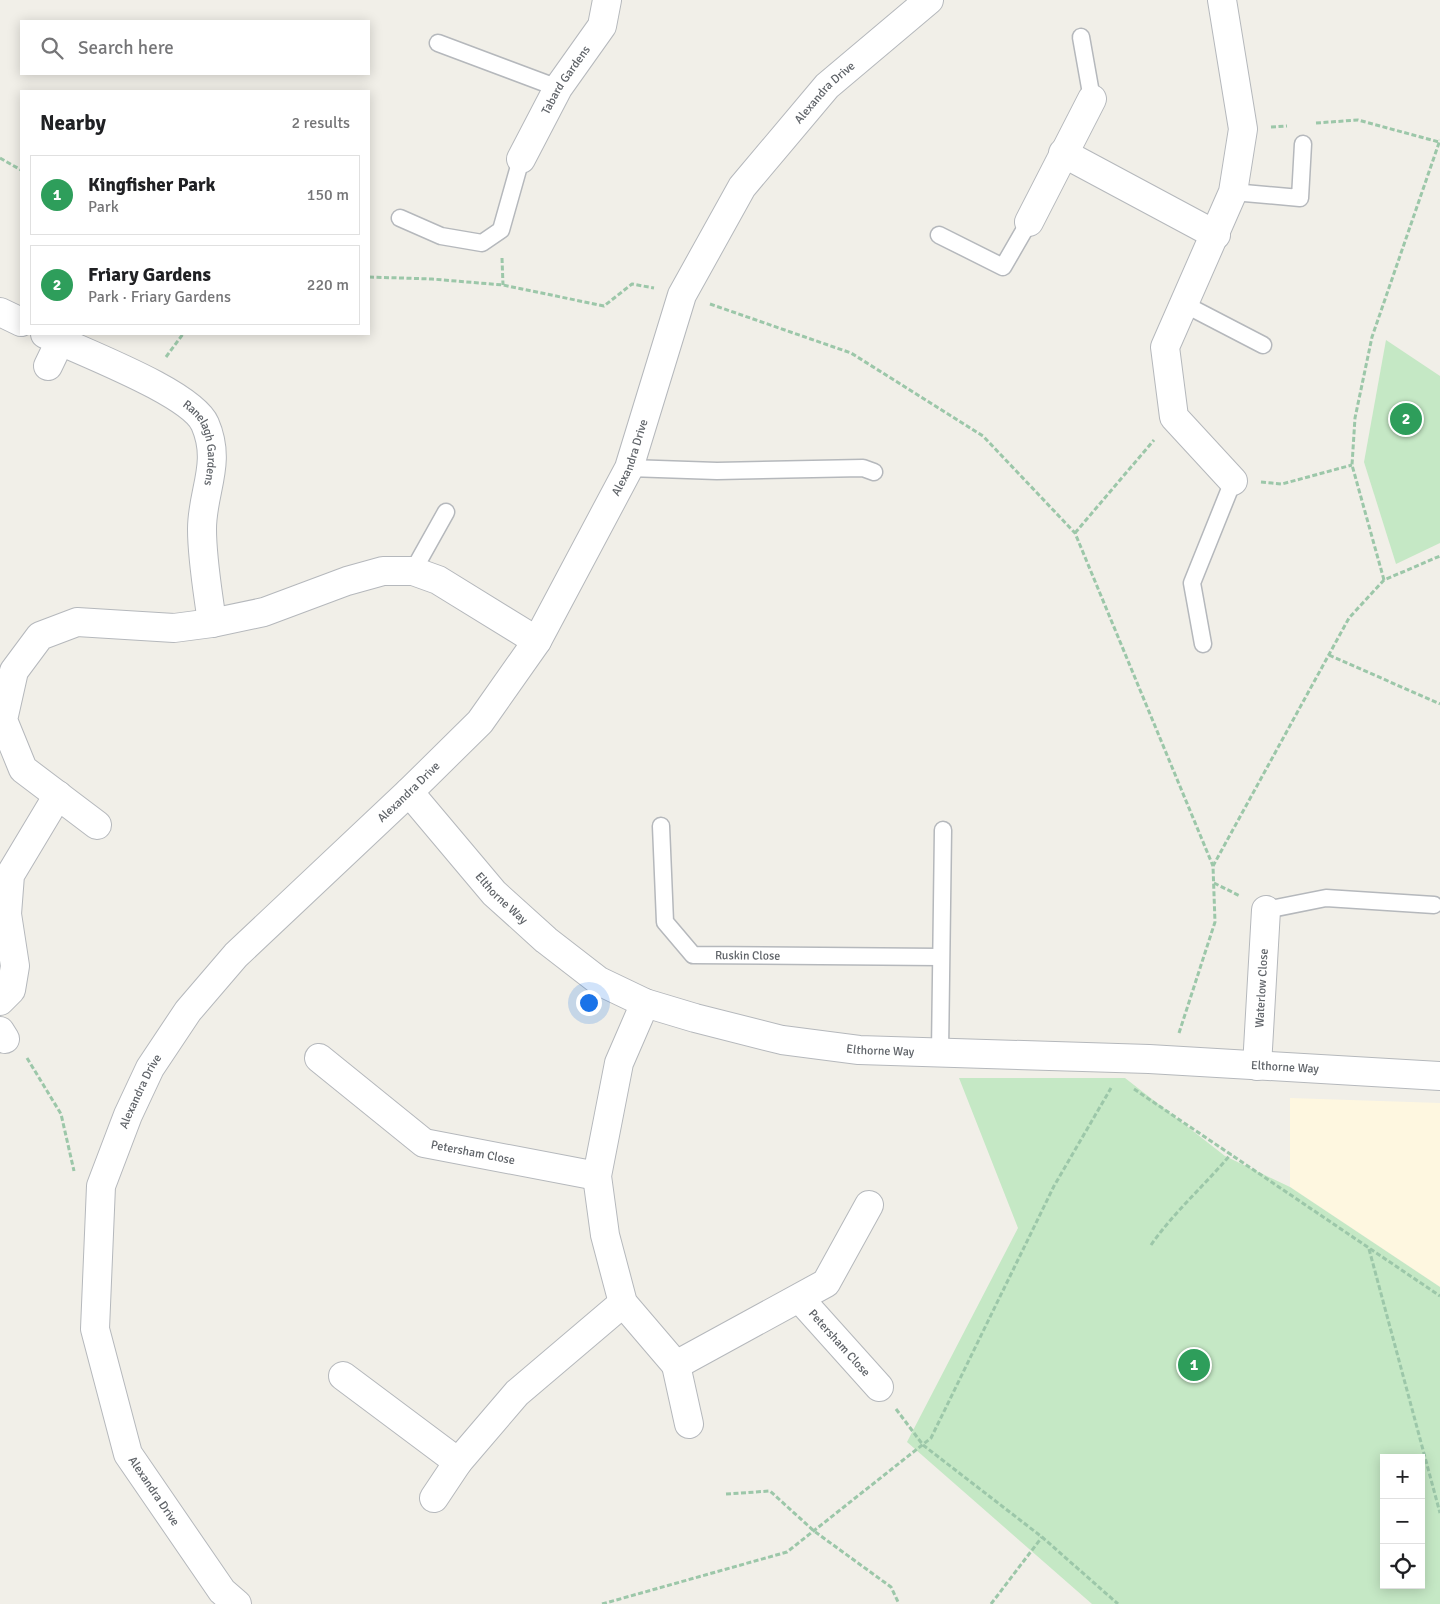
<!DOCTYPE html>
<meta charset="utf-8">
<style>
:root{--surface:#fff;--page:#f6f6f6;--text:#202124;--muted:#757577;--line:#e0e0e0;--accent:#b45309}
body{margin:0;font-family:Signika,sans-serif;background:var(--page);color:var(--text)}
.controls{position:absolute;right:15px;bottom:15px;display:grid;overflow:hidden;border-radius:0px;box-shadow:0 2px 12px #0003}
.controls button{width:45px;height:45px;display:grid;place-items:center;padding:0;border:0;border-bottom:1px solid var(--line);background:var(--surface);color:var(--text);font:25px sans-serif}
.you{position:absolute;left:588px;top:1002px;width:18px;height:18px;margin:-12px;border:4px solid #fff;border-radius:50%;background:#1a73e8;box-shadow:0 0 0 8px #1a73e833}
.badge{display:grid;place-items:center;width:32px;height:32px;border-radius:50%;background:var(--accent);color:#fff;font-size:16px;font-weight:700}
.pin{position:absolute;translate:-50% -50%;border:2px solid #fff;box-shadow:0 1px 5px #0006}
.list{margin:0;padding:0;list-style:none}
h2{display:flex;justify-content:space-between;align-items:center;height:65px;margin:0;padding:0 20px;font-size:21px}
h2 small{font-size:16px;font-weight:400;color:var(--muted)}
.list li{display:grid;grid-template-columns:32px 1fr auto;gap:15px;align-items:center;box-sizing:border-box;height:80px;margin:0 10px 10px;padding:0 10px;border:1px solid var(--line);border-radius:0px}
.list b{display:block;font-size:19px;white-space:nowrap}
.list p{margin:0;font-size:16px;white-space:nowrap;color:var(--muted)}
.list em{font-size:16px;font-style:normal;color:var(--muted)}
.icon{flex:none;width:28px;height:28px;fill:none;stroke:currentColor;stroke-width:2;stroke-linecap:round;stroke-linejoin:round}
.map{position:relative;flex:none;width:1440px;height:1604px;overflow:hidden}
.search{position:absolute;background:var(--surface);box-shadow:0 2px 12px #0003;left:20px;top:20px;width:350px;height:55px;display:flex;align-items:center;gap:12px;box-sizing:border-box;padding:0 18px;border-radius:0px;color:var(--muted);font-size:19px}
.panel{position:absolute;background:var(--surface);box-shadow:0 2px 12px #0003;left:20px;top:90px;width:350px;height:245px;border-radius:0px}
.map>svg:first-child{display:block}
.commercial{fill:#fef7e0}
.green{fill:#c5e8c5;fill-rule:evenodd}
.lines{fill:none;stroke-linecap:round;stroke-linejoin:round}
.service-casing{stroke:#b5b8bc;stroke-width:19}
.minor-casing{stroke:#b5b8bc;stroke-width:30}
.path{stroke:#9cc7a9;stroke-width:3;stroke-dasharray:5 2.5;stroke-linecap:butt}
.service{stroke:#fff;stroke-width:16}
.minor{stroke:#fff;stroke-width:28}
.labels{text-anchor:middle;stroke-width:4.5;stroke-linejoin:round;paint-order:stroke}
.street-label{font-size:12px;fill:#5f6368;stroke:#fff}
</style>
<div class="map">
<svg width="1440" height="1604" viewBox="0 0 1440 1604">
<rect width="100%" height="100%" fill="#f1efe8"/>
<!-- commercial -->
<polygon class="commercial" points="1290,1098 1440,1103 1440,1287 1290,1187"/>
<!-- green -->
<g class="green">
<polygon points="1386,340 1440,376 1440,543 1396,564 1364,462"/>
<path d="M959 1078H1125L1225 1156 1290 1187 1440 1287V1604H1092L907 1442 1018 1228ZM1384 1458H1421V1585H1384Z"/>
</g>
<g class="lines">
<defs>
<g id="service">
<polyline points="1081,37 1092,99"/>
<polyline points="438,43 558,88"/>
<polyline points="1233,192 1300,198 1303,144"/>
<polyline points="400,218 441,236 482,243 501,230 521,159"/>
<polyline points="939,235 1003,267 1029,222"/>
<polyline points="1184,304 1263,345"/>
<polyline points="629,468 717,471 863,468 874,472"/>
<polyline points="413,571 446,512"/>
<polyline points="1203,644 1192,583 1233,481"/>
<path id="s1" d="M661 826 665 922 693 955 940 957"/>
<polyline points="1266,910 1326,898 1434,905"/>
<polyline points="940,1052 943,830"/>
</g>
<g id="minor">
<polyline points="1222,0 1243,129 1233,192 1165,347 1174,417 1233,481"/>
<polyline points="1063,153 1216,235"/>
<path id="s2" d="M521 159 558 88 602 26 607 0"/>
<polyline points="1029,222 1092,99"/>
<polyline points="0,312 21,322"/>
<path id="s3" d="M45 334C79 351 191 392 205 424 222 463 202 491 202 529 202 560 208 592 212 623"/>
<polyline points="48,366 60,341"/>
<path id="s4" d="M409 792 494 893 546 940 599 981 645 1003 695 1018 782 1040 859 1050 1149 1059 1440 1076"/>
<polyline points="97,825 23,769 3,720 14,671 40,636 77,622 174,628 212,623 264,612 347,581 383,571 413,571 438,580 537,641"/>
<polyline points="0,1001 11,990 15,966 7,914 10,875 58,795"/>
<polyline points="645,1003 619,1063 597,1176 605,1235 623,1303 676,1365 826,1283 869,1205"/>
<polyline points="0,1031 5,1039"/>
<path id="s5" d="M319 1058 424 1143 597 1176"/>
<path id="s6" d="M1257 1066 1266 910"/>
<path id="s7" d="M800 1299 879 1387"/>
<polyline points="676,1365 689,1424"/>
<polyline points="343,1376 458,1462"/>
<polyline points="434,1498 458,1462 517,1393 623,1303"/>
<path id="s8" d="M237 1604 222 1591 128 1454 95 1329 101 1186 128 1115 150 1068 188 1011 236 955 409 792 480 722 537 641 629 468 682 295 742 187 827 86 929 0"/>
</g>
</defs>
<!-- service casing -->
<use href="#service" class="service-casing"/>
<!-- minor casing -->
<use href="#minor" class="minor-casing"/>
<!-- path -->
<g class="path">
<polyline points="1316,123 1358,120 1439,142"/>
<polyline points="1271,127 1287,126"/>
<polyline points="0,158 21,170"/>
<polyline points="502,258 503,285"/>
<polyline points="369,277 432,279 503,285 604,306 632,284 654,288"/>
<polyline points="710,304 851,353 983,436 1075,533 1213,866"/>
<polyline points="166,357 183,334"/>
<polyline points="1261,482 1282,484 1352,465"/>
<polyline points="1075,533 1154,440"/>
<polyline points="1384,580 1352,465 1355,418 1372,337 1440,140"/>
<polyline points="1329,655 1440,704"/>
<polyline points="1214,883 1240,896"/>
<polyline points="1179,1033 1215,922 1213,866 1349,618 1384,580 1440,556"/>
<polyline points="27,1058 61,1114 74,1171"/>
<polyline points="1134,1089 1440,1296"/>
<path d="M1151 1245C1174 1212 1205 1185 1231 1154"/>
<polyline points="1369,1249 1440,1513"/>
<polyline points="896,1409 923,1445 1042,1537 1118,1604"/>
<polyline points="726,1494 770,1491 814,1531 891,1587 899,1604"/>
<polyline points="602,1604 787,1552 931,1438 1054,1186 1111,1088"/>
<polyline points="991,1604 1042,1537"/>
</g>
<!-- service -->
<use href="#service" class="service"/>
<!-- minor -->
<use href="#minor" class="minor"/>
</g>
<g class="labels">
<!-- street labels -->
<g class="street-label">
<text dy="4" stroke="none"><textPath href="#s2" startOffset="91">Tabard Gardens</textPath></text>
<text dy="4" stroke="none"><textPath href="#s8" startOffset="1791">Alexandra Drive</textPath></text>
<text dy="4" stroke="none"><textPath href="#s3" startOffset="202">Ranelagh Gardens</textPath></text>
<text dy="4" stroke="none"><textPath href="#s8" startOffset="1371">Alexandra Drive</textPath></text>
<text dy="4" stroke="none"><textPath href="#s8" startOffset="966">Alexandra Drive</textPath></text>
<text dy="4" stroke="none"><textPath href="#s4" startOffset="141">Elthorne Way</textPath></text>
<text dy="4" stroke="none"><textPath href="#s1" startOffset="194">Ruskin Close</textPath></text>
<text dy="4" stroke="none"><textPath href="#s6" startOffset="78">Waterlow Close</textPath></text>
<text dy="4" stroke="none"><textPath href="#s4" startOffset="561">Elthorne Way</textPath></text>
<text dy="4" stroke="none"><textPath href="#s4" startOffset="966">Elthorne Way</textPath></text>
<text dy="4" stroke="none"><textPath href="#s8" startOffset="561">Alexandra Drive</textPath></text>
<text dy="4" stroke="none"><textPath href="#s5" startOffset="185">Petersham Close</textPath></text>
<text dy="4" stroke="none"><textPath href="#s7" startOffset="59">Petersham Close</textPath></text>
<text transform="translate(154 1491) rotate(56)" y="4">Alexandra Drive</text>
</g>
</g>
</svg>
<div class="controls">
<button>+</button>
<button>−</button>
<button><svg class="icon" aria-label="locate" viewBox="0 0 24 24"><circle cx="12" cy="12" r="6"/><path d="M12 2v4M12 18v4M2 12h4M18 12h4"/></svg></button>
</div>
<div class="you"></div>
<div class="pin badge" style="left:1194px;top:1365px;background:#2e9e5b">1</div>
<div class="pin badge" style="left:1406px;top:419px;background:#2e9e5b">2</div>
<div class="search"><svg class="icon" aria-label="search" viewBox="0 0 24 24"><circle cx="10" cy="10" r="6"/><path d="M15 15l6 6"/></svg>Search here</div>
<section class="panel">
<h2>Nearby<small>2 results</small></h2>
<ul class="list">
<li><span class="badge" style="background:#2e9e5b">1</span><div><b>Kingfisher Park</b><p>Park</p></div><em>150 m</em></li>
<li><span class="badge" style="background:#2e9e5b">2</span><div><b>Friary Gardens</b><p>Park · Friary Gardens</p></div><em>220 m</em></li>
</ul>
</section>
</div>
